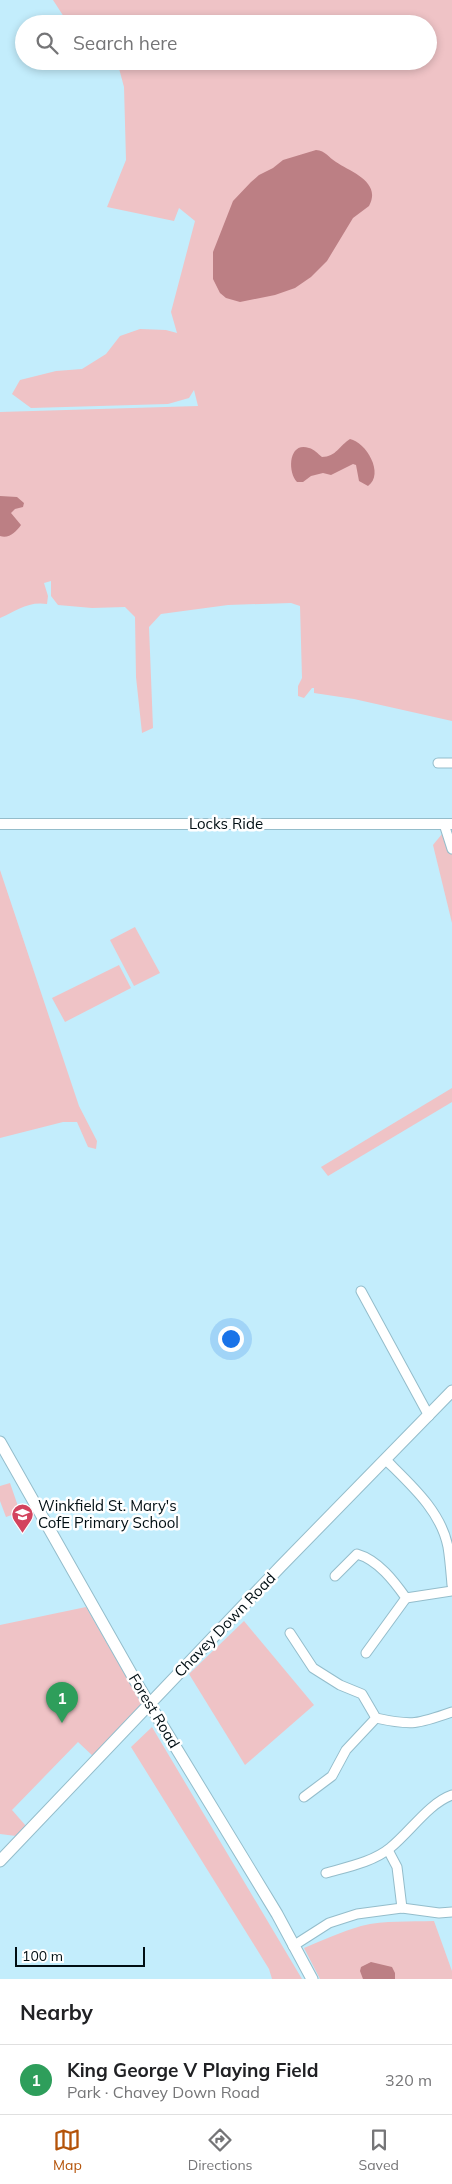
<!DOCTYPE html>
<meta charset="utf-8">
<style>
:root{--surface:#fff;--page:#f2f2f2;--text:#202124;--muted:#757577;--line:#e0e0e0;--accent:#b45309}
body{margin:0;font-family:Mulish,sans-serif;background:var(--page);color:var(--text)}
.scale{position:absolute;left:15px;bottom:12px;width:130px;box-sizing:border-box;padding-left:5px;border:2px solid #010e13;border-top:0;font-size:14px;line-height:18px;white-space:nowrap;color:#010e13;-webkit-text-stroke:4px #fff;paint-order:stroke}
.you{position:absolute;left:230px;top:1338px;width:18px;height:18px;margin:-12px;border:4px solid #fff;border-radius:50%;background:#1a73e8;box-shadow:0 0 0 8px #1a73e833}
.badge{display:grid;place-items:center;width:32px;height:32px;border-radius:50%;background:var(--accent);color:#fff;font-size:16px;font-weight:700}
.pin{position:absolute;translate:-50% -41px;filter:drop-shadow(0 1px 2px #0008)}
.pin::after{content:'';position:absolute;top:26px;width:18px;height:15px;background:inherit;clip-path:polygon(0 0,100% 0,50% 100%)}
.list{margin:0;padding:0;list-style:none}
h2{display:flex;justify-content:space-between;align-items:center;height:65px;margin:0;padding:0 20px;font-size:21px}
h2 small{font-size:16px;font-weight:400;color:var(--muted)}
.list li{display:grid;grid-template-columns:32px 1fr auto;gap:15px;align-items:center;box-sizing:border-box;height:70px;padding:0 20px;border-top:1px solid var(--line)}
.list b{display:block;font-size:19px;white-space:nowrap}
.list p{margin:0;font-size:16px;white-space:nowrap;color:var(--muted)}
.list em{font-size:16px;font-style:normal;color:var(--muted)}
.icon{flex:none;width:28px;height:28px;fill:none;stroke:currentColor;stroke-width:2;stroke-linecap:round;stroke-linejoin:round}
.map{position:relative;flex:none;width:452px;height:1979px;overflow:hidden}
.search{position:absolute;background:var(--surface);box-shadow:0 2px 8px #0003;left:15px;right:15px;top:15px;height:55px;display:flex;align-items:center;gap:12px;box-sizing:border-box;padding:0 18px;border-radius:28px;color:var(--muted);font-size:19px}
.sheet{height:135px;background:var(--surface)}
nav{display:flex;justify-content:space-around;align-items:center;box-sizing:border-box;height:70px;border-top:1px solid var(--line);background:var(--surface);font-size:14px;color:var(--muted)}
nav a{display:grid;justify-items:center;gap:2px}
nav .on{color:var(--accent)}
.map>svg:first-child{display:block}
.green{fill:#efc3c6}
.water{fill:#bc7f84}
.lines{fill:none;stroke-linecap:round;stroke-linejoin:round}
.minor-casing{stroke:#94bdcb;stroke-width:11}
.tertiary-casing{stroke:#94bdcb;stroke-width:12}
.secondary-casing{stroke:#94bdcb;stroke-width:13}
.minor{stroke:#fff;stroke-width:9}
.tertiary{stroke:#fff;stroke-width:10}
.secondary{stroke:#fff;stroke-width:11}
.labels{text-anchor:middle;stroke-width:5;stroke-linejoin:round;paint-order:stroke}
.street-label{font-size:15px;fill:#010e13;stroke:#fff}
.poi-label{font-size:15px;fill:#010e13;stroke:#fff;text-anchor:start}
</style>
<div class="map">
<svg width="452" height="1979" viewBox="0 0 452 1979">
<rect width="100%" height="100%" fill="#c3edfc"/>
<!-- green -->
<g class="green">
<path d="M53 0H452V721L354 699 314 693V688H312L304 698 298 696V686L302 678 300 606 291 603 228 605 161 614 149 627 153 728 142 733 136 677 135 617 125 607 92 608 58 605 51 596V581L44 583 48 596 47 604C28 601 16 611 0 618V412L198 406 194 390 189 398 168 404 31 408 12 394 20 380 56 371 82 369 106 354 120 336 140 329 166 330 177 333 171 312 195 221 179 208 174 221 107 207 126 160 124 87 117 61H428V24H75L66 20Z"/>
<polygon points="442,834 452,844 452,923 433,845"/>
<polygon points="0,870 79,1106 97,1141 96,1149 88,1147 77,1122 63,1122 0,1138"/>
<polygon points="135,927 160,973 134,986 110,940"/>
<polygon points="119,965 131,988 65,1022 52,998"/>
<polygon points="452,1088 452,1102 328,1176 321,1167"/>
<polygon points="10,1483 20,1512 6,1517 0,1501 0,1486"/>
<polygon points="86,1607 142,1704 94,1757 78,1742 12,1810 26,1826 16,1836 0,1834 0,1625"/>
<polygon points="244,1621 314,1705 245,1765 189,1674"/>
<polygon points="152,1727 302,1979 272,1979 269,1969 131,1747"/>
<path d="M434 1921 452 1971V1979H320L304 1948C323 1940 341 1932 361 1926 385 1920 410 1922 434 1921Z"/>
</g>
<!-- water -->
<g class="water">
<path d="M316 150C326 151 328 157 336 162 351 172 382 182 369 206L353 218 327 261 311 277 295 288 275 295 240 302 226 298 220 293 213 279V252L233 201 251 182 259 175 273 168 283 160Z"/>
<path d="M350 439C366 442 385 474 368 486L359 481 356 465 353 464 331 475 323 473 311 476 303 482H297C287 471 289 441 309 448 314 449 318 454 322 457 336 457 340 445 350 439Z"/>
<path d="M0 496 17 497 24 503 23 507 15 509 11 513 21 525C16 532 9 539 0 536Z"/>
<polygon points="371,1962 392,1967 395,1973 395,1979 363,1979 360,1971 361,1967"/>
</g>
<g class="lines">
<defs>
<g id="minor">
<polyline points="438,763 452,763"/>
<polyline points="444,824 452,849"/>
<polyline points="361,1291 429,1416"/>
<path d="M386 1460C411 1485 441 1511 448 1547 450 1559 451 1573 452 1585"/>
<path d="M335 1576 357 1554C378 1560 394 1581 406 1598L366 1653"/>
<polyline points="406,1598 452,1591"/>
<path d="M290 1633 313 1668 340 1685 362 1694 376 1718C412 1726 418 1724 452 1712"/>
<polyline points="304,1797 332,1776 346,1750 376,1718"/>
<polyline points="388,1850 397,1867 402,1908"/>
<path d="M326 1873C347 1867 373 1862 390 1848 410 1832 429 1803 452 1795"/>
<polyline points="293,1946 329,1923 357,1914 402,1908 439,1913 452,1912"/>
</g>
<polyline id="tertiary" points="0,824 452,824"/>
<g id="secondary">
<polyline points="0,1442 136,1682 277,1914 312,1979"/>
<polyline points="0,1861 281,1566 452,1391"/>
</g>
</defs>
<!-- minor casing -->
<use href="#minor" class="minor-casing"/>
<!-- tertiary casing -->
<use href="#tertiary" class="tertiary-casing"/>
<!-- secondary casing -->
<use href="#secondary" class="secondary-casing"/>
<!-- minor -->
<use href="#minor" class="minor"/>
<!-- tertiary -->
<use href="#tertiary" class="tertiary"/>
<!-- secondary -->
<use href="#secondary" class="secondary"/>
</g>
<!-- icons -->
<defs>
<symbol id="school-pin" viewBox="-11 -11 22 30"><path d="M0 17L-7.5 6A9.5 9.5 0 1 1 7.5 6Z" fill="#d3435e" stroke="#fff"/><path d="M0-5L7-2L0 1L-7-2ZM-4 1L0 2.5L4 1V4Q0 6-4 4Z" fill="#fff"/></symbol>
</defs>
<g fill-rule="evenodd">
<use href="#school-pin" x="10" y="1502" width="25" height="34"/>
</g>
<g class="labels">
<!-- street labels -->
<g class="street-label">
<text x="226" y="829">Locks Ride</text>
<text transform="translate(225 1625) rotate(-46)" y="5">Chavey Down Road</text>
<text transform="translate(154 1711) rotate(59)" y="5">Forest Road</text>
</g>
<!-- poi labels -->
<g class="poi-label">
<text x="38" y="1511">Winkfield St. Mary's<tspan x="38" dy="17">CofE Primary School</tspan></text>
</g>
</g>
</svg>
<div class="scale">100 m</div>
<div class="you"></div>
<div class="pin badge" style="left:62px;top:1723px;background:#2e9e5b">1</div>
<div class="search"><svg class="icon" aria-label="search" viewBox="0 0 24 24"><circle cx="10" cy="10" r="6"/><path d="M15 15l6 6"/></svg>Search here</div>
</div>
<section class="sheet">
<h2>Nearby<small></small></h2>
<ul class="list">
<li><span class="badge" style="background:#2e9e5b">1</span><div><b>King George V Playing Field</b><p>Park · Chavey Down Road</p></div><em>320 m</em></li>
</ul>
</section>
<nav>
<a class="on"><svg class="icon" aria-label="map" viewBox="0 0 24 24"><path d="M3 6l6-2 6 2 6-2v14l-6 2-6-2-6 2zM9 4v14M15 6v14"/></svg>Map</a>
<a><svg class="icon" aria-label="directions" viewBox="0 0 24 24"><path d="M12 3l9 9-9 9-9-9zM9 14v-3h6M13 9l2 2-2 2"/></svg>Directions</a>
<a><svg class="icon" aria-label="saved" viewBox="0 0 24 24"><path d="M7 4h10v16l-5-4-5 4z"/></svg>Saved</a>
</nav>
